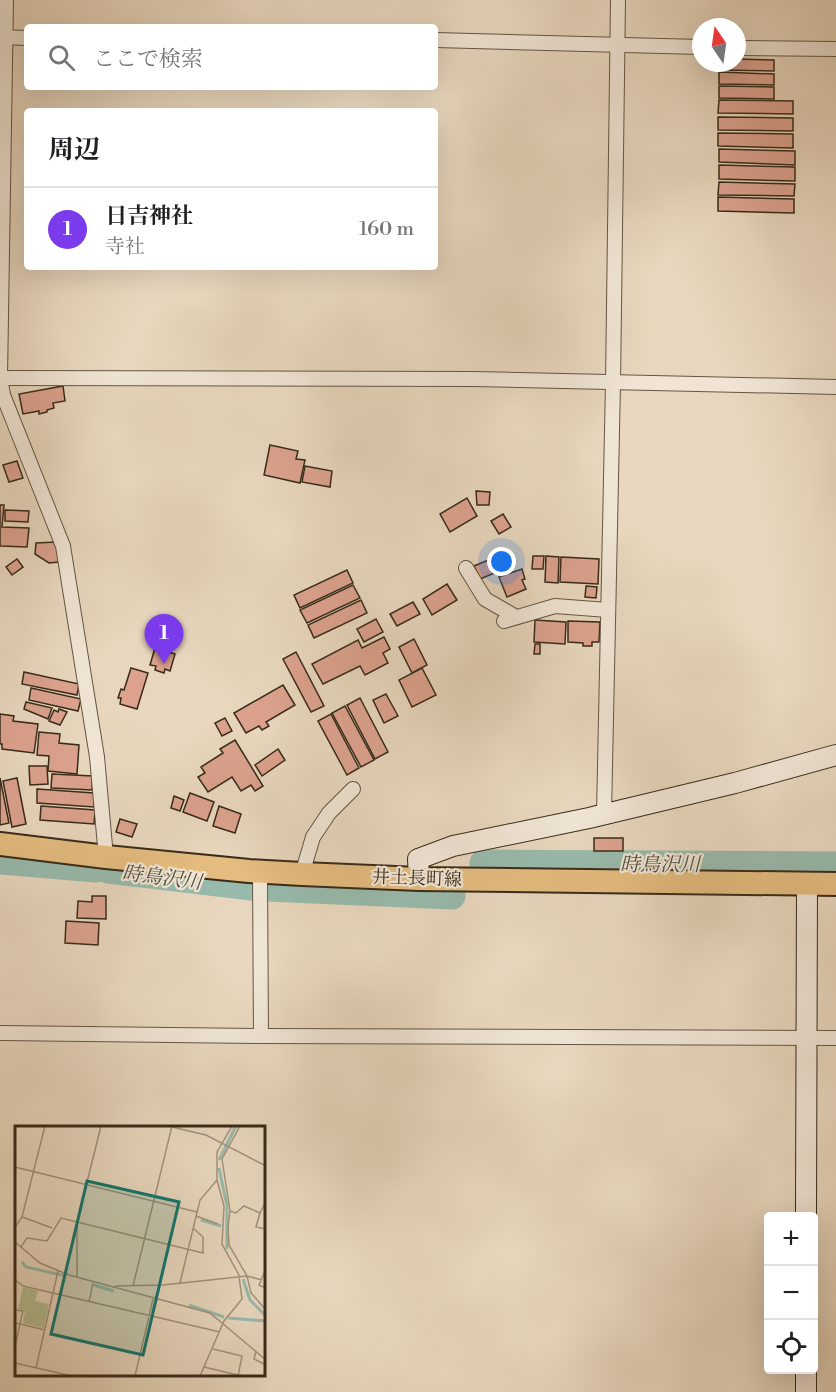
<!DOCTYPE html>
<html lang="ja">
<meta charset="utf-8">
<style>
:root{--surface:#fff;--page:#f2f2f2;--text:#202124;--muted:#757577;--line:#e0e0e0;--accent:#7c3aed}
body{margin:0;font-family:"Libre Bodoni","Noto Serif JP",serif;background:var(--page);color:var(--text)}
.controls{position:absolute;right:18px;bottom:18px;display:grid;overflow:hidden;border-radius:6px;box-shadow:0 6px 24px #0002}
.controls button{width:54px;height:54px;display:grid;place-items:center;padding:0;border:0;border-bottom:2px solid var(--line);background:var(--surface);color:var(--text);font:30px sans-serif}
.compass{position:absolute;left:692px;top:18px;width:54px;height:54px;border-radius:50%;background:var(--surface);box-shadow:0 6px 24px #0002;rotate:347deg}
.you{position:absolute;left:502px;top:562px;width:21px;height:21px;margin:-15px;border:4px solid #fff;border-radius:50%;background:#1a73e8;box-shadow:0 0 0 9px #1a73e833}
.badge{display:grid;place-items:center;width:39px;height:39px;border-radius:50%;background:var(--accent);color:#fff;font-size:20px;font-weight:700}
.pin{position:absolute;translate:-50% -50px;filter:drop-shadow(0 2px 3px #0008)}
.pin::after{content:'';position:absolute;top:32px;width:21px;height:18px;background:inherit;clip-path:polygon(0 0,100% 0,50% 100%)}
.list{margin:0;padding:0;list-style:none}
h2{display:flex;justify-content:space-between;align-items:center;height:78px;margin:0;padding:0 24px;font-size:26px}
h2 small{font-size:20px;font-weight:400;color:var(--muted)}
.list li{display:grid;grid-template-columns:39px 1fr auto;gap:18px;align-items:center;box-sizing:border-box;height:84px;padding:0 24px;border-top:2px solid var(--line)}
.list b{display:block;font-size:22px;white-space:nowrap}
.list p{margin:0;font-size:20px;white-space:nowrap;color:var(--muted)}
.list em{font-size:20px;font-style:normal;color:var(--muted)}
.icon{flex:none;width:33px;height:33px;fill:none;stroke:currentColor;stroke-width:2;stroke-linecap:round;stroke-linejoin:round}
.map{position:relative;flex:none;width:836px;height:1392px;overflow:hidden}
.search{position:absolute;background:var(--surface);box-shadow:0 6px 24px #0002;left:24px;top:24px;width:414px;height:66px;display:flex;align-items:center;gap:15px;box-sizing:border-box;padding:0 21px;border-radius:6px;color:var(--muted);font-size:22px}
.panel{position:absolute;background:var(--surface);box-shadow:0 6px 24px #0002;left:24px;top:108px;width:414px;height:162px;border-radius:6px}
.map>svg:first-child{display:block}
.lines{fill:none;stroke-linecap:round;stroke-linejoin:round}
.river{stroke:#98baac;stroke-width:27}
.building{fill:#dca28e;stroke:#382b19;stroke-width:1.5}
.street-casing{stroke:#645642;stroke-width:16}
.secondary-casing{stroke:#382b19;stroke-width:22}
.primary-casing{stroke:#382b19;stroke-width:26}
.street{stroke:#f0e5d5;stroke-width:14}
.secondary{stroke:#f0e5d5;stroke-width:20}
.primary{stroke:#e4bc7f;stroke-width:22}
.labels{text-anchor:middle;stroke-width:4.5;stroke-linejoin:round;paint-order:stroke}
.street-label{font-size:18px;fill:#382b19;stroke:#f0e5d5}
.water-label{font-size:20px;font-style:italic;fill:#504f3e;stroke:#f0e5d5}
.inset-river{fill:none;stroke:#98baac;stroke-width:3}
.inset-road{fill:none;stroke:#a2927c;stroke-width:1.5}
.view{fill:#0f766e;fill-opacity:0.15;stroke:#0f766e;stroke-width:3}
.inset-edge{fill:none;stroke:#382b19;stroke-width:3}
</style>
<div class="map">
<svg width="836" height="1392" viewBox="0 0 836 1392">
<rect width="100%" height="100%" fill="#e8d7be"/>
<filter id="stains"><feTurbulence type="fractalNoise" baseFrequency=".00333" numOctaves="4"/><feColorMatrix values="0 0 0 0 .2 0 0 0 0 .09 0 0 0 0 .02 0 0 0 .5 -.17"/></filter>
<radialGradient id="worn" r=".72"><stop offset=".6" stop-color="#630" stop-opacity="0"/><stop offset="1" stop-color="#630" stop-opacity=".3"/></radialGradient>
<g class="lines">
<!-- river -->
<g class="river">
<polyline points="0,861 96,869"/>
<polyline points="483,863 836,865"/>
<polyline points="108,870 252,887"/>
<polyline points="267,888 452,896"/>
</g>
</g>
<!-- building -->
<g class="building">
<polygon points="737,59 774,60 774,71 719,70 720,63 737,63"/>
<polygon points="719,72 774,74 774,85 719,84"/>
<polygon points="719,86 774,87 774,99 719,98"/>
<polygon points="719,100 793,101 793,114 718,113"/>
<polygon points="718,117 793,118 793,131 718,130"/>
<polygon points="718,133 793,134 793,148 718,146"/>
<polygon points="719,149 795,151 795,165 719,162"/>
<polygon points="719,165 795,167 795,181 719,179"/>
<polygon points="719,182 795,184 794,196 718,195"/>
<polygon points="718,197 794,199 794,213 718,211"/>
<polygon points="63,386 65,401 53,403 54,408 47,410 47,412 39,414 39,411 23,414 19,394"/>
<polygon points="270,445 298,451 296,459 305,460 300,483 264,475"/>
<polygon points="17,461 23,478 9,482 3,465"/>
<polygon points="305,466 332,471 330,487 302,482"/>
<polygon points="476,491 490,492 489,505 477,505"/>
<polygon points="467,498 477,516 450,532 440,514"/>
<polygon points="0,505 4,505 2,527 29,528 27,547 0,546"/>
<polygon points="5,510 29,511 28,522 5,521"/>
<polygon points="503,514 511,527 499,534 491,521"/>
<polygon points="56,542 59,562 49,563 35,554 36,543"/>
<polygon points="503,554 509,567 480,579 474,566"/>
<polygon points="533,556 544,556 543,569 532,569"/>
<polygon points="546,556 559,557 558,583 545,582"/>
<polygon points="561,557 599,559 598,584 560,582"/>
<polygon points="17,559 23,567 12,575 6,567"/>
<polygon points="522,569 525,579 522,580 526,589 507,597 499,577"/>
<polygon points="347,570 353,583 300,608 294,595"/>
<polygon points="447,584 457,600 432,615 423,599"/>
<polygon points="353,585 360,598 307,623 300,610"/>
<polygon points="586,586 597,587 596,598 585,597"/>
<polygon points="361,600 367,613 314,638 308,625"/>
<polygon points="413,602 420,614 397,626 390,614"/>
<polygon points="376,619 383,632 364,642 357,629"/>
<polygon points="535,620 566,622 565,644 534,642"/>
<polygon points="568,621 600,622 599,642 592,642 592,646 583,646 583,643 568,642"/>
<polygon points="166,631 177,634 173,646 171,645 169,652 175,654 170,671 165,669 164,673 155,670 156,666 150,665 155,648 162,650"/>
<polygon points="384,637 390,649 383,653 388,663 365,675 360,666 323,684 312,664 358,640 362,648"/>
<polygon points="414,639 427,665 412,673 399,647"/>
<polygon points="535,644 540,644 540,654 534,654"/>
<polygon points="296,652 324,706 311,712 283,659"/>
<polygon points="131,668 148,673 137,709 120,704 121,698 118,698 121,689 124,690"/>
<polygon points="422,668 436,695 412,707 399,680"/>
<polygon points="24,672 79,684 77,695 22,684"/>
<polygon points="283,685 295,705 266,722 269,726 262,730 259,726 246,733 234,713"/>
<polygon points="31,688 81,699 78,711 29,700"/>
<polygon points="386,694 398,716 384,723 373,700"/>
<polygon points="360,698 388,752 375,759 347,705"/>
<polygon points="26,702 52,708 48,719 24,709"/>
<polygon points="345,706 374,760 361,767 332,713"/>
<polygon points="59,709 67,712 60,725 49,721 54,710 58,712"/>
<polygon points="0,714 14,716 13,721 38,724 34,753 2,749 2,744 0,744"/>
<polygon points="331,714 359,768 347,775 318,721"/>
<polygon points="225,718 232,731 222,736 215,723"/>
<polygon points="39,732 60,734 59,743 79,745 77,774 48,771 49,756 37,755"/>
<polygon points="235,740 263,786 255,791 251,785 241,791 232,777 208,792 198,777 205,773 201,767 223,753 220,749"/>
<polygon points="278,749 285,760 262,776 255,765"/>
<polygon points="29,766 47,766 48,784 30,785"/>
<polygon points="52,774 93,776 92,790 51,788"/>
<polygon points="0,778 9,823 0,825"/>
<polygon points="17,778 26,824 12,827 3,781"/>
<polygon points="37,789 94,793 94,807 37,803"/>
<polygon points="190,793 214,802 207,821 183,812"/>
<polygon points="174,796 184,800 180,811 171,808"/>
<polygon points="41,806 95,810 94,824 40,820"/>
<polygon points="219,806 241,814 235,833 213,826"/>
<polygon points="120,819 137,824 132,837 116,832"/>
<rect x="594" y="838" width="29" height="13"/>
<polygon points="92,896 106,896 106,919 77,918 78,901 92,902"/>
<polygon points="66,921 99,923 98,945 65,943"/>
</g>
<g class="lines">
<defs>
<g id="street">
<polyline points="6,0 0,378 3,395 63,546 97,757 106,857"/>
<polyline points="0,37 27,38"/>
<polyline points="435,40 701,47"/>
<polyline points="737,48 836,49"/>
<polyline points="0,378 474,379 836,387"/>
<polyline points="466,568 485,599 516,617"/>
<polyline points="504,621 555,606 608,610"/>
<polyline points="604,815 613,383 618,0"/>
<polyline points="260,872 261,1036"/>
<polyline points="302,874 313,837 329,813 353,789"/>
<polyline points="0,1033 261,1036 836,1038"/>
</g>
<g id="secondary">
<polyline points="419,879 418,859 453,846 589,818 735,783 836,755"/>
<polyline points="806,1216 807,884"/>
<polyline points="806,1392 806,1370"/>
</g>
<polyline id="primary" points="0,844 106,857 249,871 302,874 419,879 836,884"/>
</defs>
<!-- street casing -->
<use href="#street" class="street-casing"/>
<!-- secondary casing -->
<use href="#secondary" class="secondary-casing"/>
<!-- primary casing -->
<use href="#primary" class="primary-casing"/>
<!-- street -->
<use href="#street" class="street"/>
<!-- secondary -->
<use href="#secondary" class="secondary"/>
<!-- primary -->
<use href="#primary" class="primary"/>
</g>
<g class="labels">
<!-- street labels -->
<g class="street-label">
<text transform="translate(417 878) rotate(2)" y="6">井土長町線</text>
</g>
<!-- water labels -->
<g class="water-label">
<text x="660" y="871">時鳥沢川</text>
<text transform="translate(162 877) rotate(7)" y="7">時鳥沢川</text>
</g>
</g>
<!-- overview -->
<g transform="translate(15 1126)">
<rect width="250" height="250" fill="#e8d7be"/>
<path d="M8 161 23 165 20 175 34 178 29 202 8 197 10 185 3 183Z" fill="#b5be92"/>
<path class="inset-river" d="M204 34 221 0M204 42 212 80V123M186 94 206 100M7 136 11 141 51 150M228 153 235 174 251 190M79 159 99 165M174 179 209 191M213 192 251 195"/>
<path class="inset-road" d="M157 1 191 9 251 40M0 41 182 86M202 54 209 80 207 118 225 151M251 75 245 87 229 80 221 87 215 85 213 101 214 119 232 150 236 167 251 184M215 85 207 33 225 0M245 87 241 101 251 103M181 90 203 98M7 91 37 102M0 101 7 91 30 0M0 116 25 137 54 149 195 187 251 234M6 121 12 112 32 115 46 92 188 127V111L178 102M251 143 244 159 251 162M62 152V96L86 0M0 154 8 160 205 206M165 157 185 74 202 54V26L217 0M100 160 148 159 232 150 247 154M118 160 157 0M74 176 78 157M0 184 8 185 5 198 0 197M0 220 5 198 30 204M198 223 227 230 223 250M241 225 239 233 251 239M0 237 57 250M189 241 227 250M21 242 43 145M120 250 138 173M185 250 209 195 227 173 224 151"/>
<path class="view" d="M72 55 164 76 128 229 36 208Z"/>
<rect width="250" height="250" class="inset-edge"/>
</g>
<rect width="100%" height="100%" filter="url(#stains)"/>
<rect width="100%" height="100%" fill="url(#worn)"/>
</svg>
<div class="controls">
<button>+</button>
<button>−</button>
<button><svg class="icon" aria-label="locate" viewBox="0 0 24 24"><circle cx="12" cy="12" r="6"/><path d="M12 2v4M12 18v4M2 12h4M18 12h4"/></svg></button>
</div>
<svg class="compass" viewBox="-18 -18 36 36"><path d="M0-13l5 13h-10z" fill="#e53935"/><path d="M0 13l5-13h-10z" fill="#757577"/></svg>
<div class="you"></div>
<div class="pin badge" style="left:164px;top:664px">1</div>
<div class="search"><svg class="icon" aria-label="search" viewBox="0 0 24 24"><circle cx="10" cy="10" r="6"/><path d="M15 15l6 6"/></svg>ここで検索</div>
<section class="panel">
<h2>周辺<small></small></h2>
<ul class="list">
<li><span class="badge">1</span><div><b>日吉神社</b><p>寺社</p></div><em>160 m</em></li>
</ul>
</section>
</div>
